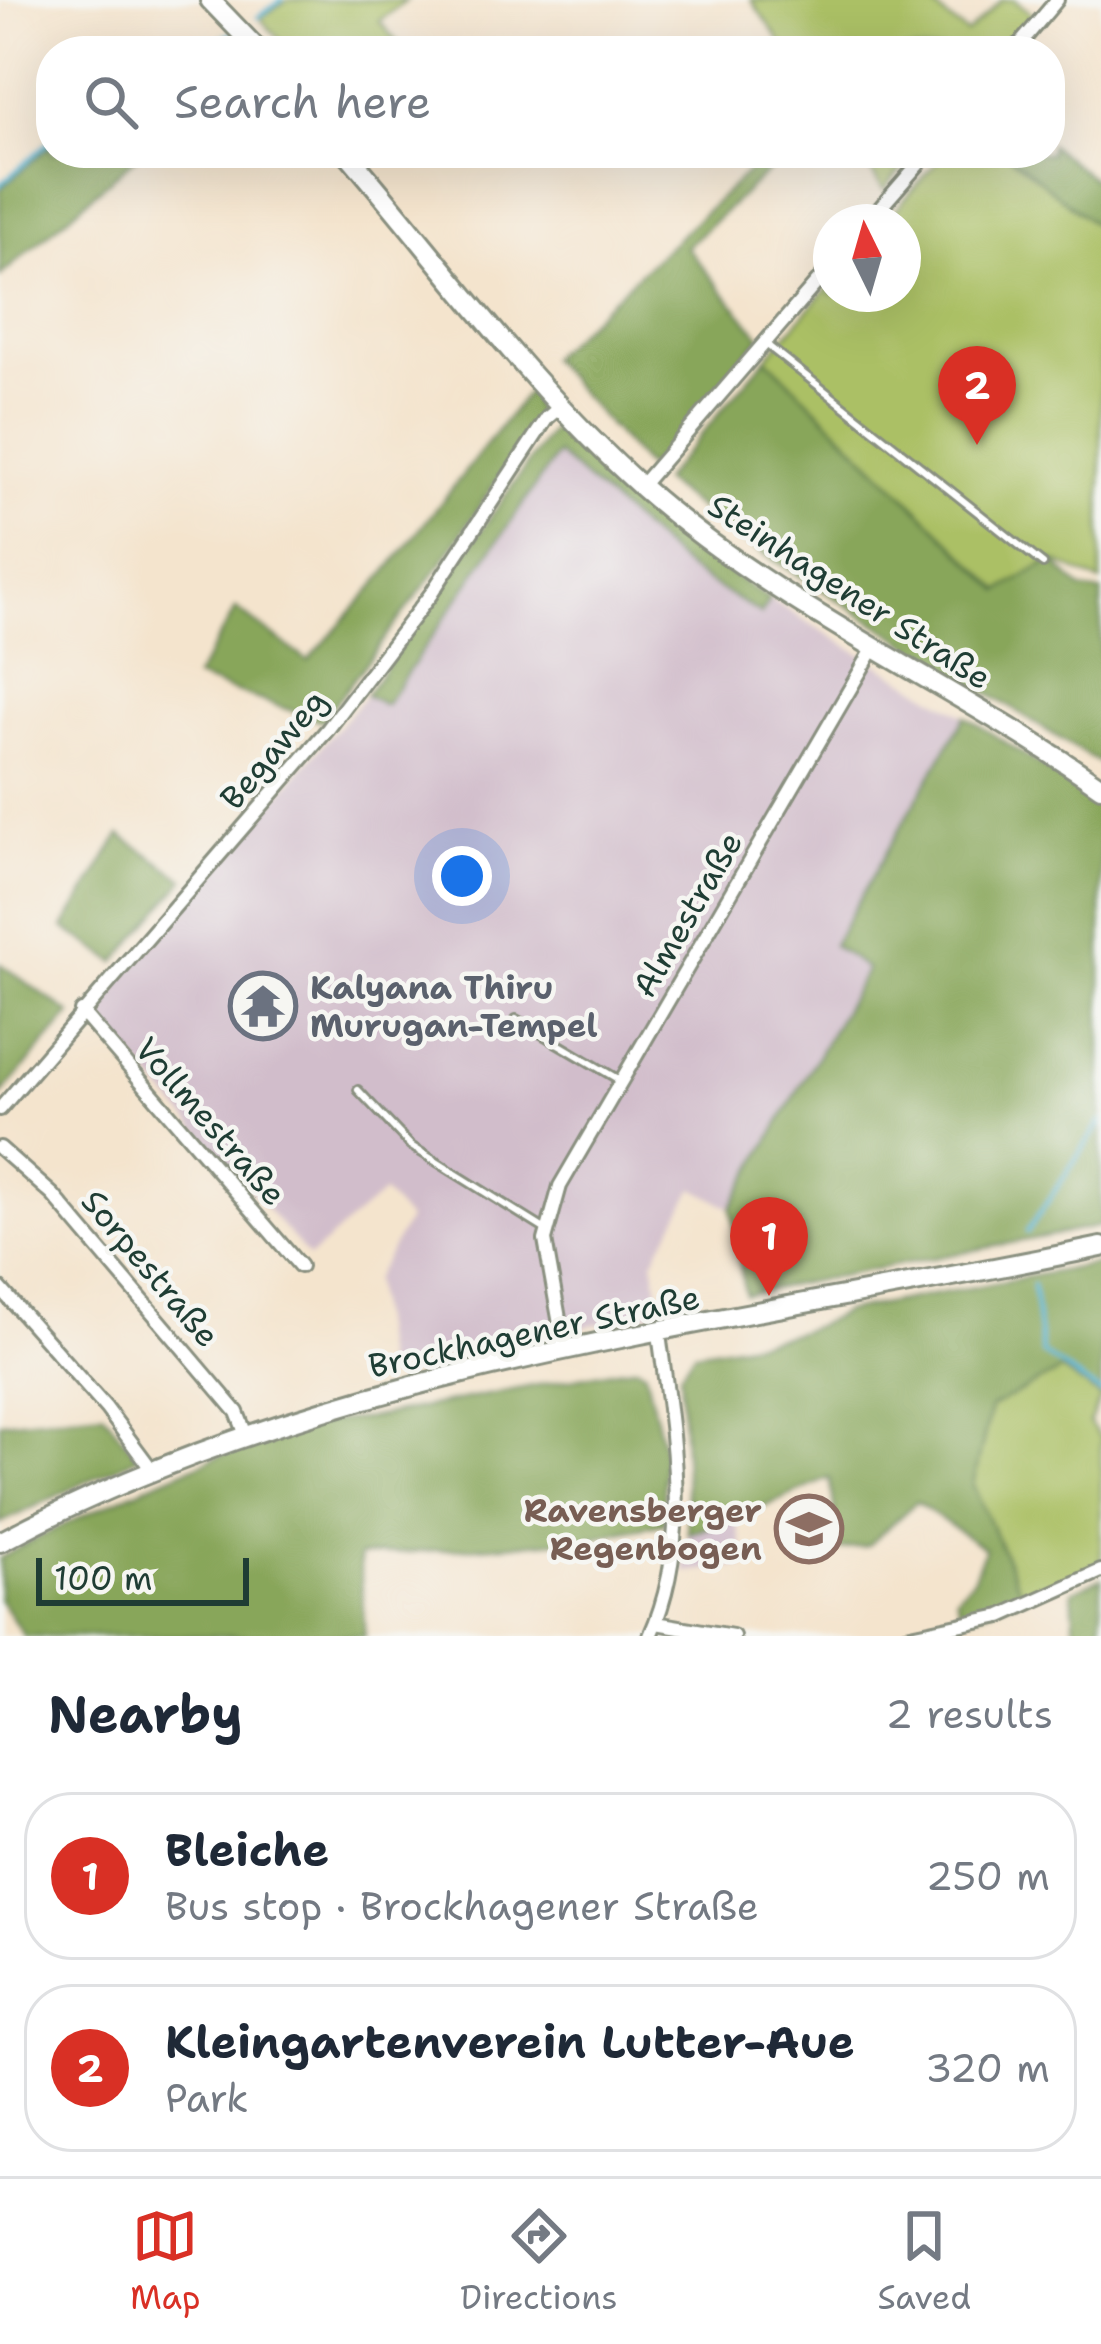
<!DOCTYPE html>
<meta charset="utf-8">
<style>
:root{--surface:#fff;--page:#f6f6f7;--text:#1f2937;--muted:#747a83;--line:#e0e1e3;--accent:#d93025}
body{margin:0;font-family:"Shantell Sans",sans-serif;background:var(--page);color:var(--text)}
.compass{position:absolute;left:813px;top:204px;width:108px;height:108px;border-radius:50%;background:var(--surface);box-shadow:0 12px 48px #0002;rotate:355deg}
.scale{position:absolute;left:36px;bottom:30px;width:213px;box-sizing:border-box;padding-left:12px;border:6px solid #1f3d34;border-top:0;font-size:33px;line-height:42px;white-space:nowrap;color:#1f3d34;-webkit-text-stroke:9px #f6f6f2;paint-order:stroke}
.you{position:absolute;left:462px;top:876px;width:42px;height:42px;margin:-30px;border:9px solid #fff;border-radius:50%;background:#1a73e8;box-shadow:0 0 0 18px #1a73e833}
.badge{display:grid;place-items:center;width:78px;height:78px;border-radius:50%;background:var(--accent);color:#fff;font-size:39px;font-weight:700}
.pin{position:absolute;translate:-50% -99px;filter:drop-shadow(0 3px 6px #0008)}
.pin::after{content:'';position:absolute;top:63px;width:42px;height:36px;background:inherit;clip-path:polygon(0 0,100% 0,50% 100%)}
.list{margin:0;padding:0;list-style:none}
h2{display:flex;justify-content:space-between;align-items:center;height:156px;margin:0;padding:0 48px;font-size:51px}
h2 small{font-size:39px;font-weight:400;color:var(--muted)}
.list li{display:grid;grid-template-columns:78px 1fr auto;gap:36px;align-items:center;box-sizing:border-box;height:168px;margin:0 24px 24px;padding:0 24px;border:3px solid var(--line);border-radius:48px}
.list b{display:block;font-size:45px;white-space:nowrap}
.list p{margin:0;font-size:39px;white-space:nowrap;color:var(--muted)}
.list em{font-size:39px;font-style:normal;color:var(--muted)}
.icon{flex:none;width:66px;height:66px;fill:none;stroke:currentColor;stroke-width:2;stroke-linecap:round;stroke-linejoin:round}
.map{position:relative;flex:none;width:1101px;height:1636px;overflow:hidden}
.search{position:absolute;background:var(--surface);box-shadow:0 12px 48px #0002;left:36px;right:36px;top:36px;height:132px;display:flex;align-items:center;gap:30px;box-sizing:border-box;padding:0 42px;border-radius:48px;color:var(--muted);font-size:45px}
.sheet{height:540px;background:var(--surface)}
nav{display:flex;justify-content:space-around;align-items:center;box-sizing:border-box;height:168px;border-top:3px solid var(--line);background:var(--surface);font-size:33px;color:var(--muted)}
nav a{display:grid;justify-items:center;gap:6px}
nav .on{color:var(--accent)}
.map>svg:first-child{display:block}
.industrial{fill:#d1bdcb}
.green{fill:#abc065;stroke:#657e4c;stroke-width:3}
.forest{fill:#88a65a;stroke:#547247;stroke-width:3}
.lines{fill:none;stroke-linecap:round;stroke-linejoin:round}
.stream{stroke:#50b1cf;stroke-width:4.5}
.service-casing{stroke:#8a9080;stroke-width:12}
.minor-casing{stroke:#8a9080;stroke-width:18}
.secondary-casing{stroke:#8a9080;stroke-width:24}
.service{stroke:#fff;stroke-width:6}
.minor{stroke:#fff;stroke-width:12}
.secondary{stroke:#fff;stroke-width:18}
.labels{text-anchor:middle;stroke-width:9;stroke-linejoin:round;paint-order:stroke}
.street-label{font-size:33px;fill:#1f3d34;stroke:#f6f6f2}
.worship-label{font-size:33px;font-weight:bold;fill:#5b616d;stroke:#f6f6f2;text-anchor:start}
.education-label{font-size:33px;font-weight:bold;fill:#785e54;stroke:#f6f6f2;text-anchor:end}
</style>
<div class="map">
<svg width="1101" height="1636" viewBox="0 0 1101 1636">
<rect width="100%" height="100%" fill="#f6f6f2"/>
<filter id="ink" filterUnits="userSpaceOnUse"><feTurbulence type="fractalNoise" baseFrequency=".00833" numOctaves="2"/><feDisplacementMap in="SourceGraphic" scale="24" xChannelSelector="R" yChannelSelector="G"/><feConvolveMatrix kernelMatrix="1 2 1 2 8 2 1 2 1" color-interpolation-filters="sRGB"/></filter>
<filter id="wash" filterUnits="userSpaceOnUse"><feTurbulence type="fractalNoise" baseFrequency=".004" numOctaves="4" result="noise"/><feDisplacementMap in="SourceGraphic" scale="48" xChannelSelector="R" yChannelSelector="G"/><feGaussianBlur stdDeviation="2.7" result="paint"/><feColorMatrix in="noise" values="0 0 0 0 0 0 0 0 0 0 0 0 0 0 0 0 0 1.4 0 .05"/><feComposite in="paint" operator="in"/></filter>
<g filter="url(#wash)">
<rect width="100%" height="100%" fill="#f4e4cd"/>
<!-- industrial -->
<g class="industrial">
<polygon points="557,453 690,571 761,613 769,599 965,716 833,945 868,968 731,1208 694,1188 653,1261 662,1310 384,1370 373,1280 408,1220 383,1193 309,1257 101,1021 100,1002 366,695 386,704"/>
<polygon points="736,1519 746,1566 684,1572 688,1533"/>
</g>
<!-- green -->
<g class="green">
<polygon points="288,0 407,0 379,21 405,51 290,51 260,18"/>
<polygon points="751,0 925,0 967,34 1002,0 1014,0 1033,14 1001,51 787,51"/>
<polygon points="858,153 915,153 884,190"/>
<polygon points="945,153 1006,153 1101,230 1101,582 1052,560 1001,591 766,358 831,284 831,294 903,294 903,222 885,222"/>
<polygon points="1062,1370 1101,1397 1089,1423 1101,1438 1101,1563 1023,1597 972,1485 991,1406"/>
</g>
<!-- forest -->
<g class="forest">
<polygon points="51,145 51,153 141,153 0,276 0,189"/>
<polygon points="1050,145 1101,185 1101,230 1006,153 1050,153"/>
<polygon points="768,153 788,153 686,247 761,337 661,457 646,467 549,358"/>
<polygon points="766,358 1000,591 1052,560 1081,589 1101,592 1101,764 737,537 662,481"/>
<polygon points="530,389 538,419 441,564 322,721 195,678 236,609 308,661 385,574"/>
<polygon points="552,429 566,430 684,542 769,599 761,614 690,571 557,454 385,705 366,695"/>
<polygon points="965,716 1101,805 1101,1226 745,1294 731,1208 867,969 833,945"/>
<polygon points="120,835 185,879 116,962 64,928"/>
<polygon points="0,964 71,1014 0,1096"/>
<path d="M1101 1263V1397L1062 1370 991 1407 973 1485 1023 1597 964 1618 956 1597 974 1577 985 1549 916 1502 867 1546 840 1550 830 1478 736 1519 688 1533 680 1373 694 1352C744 1343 800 1339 843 1312Z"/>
<path d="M637 1366 645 1372 663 1447 664 1523 585 1539 359 1556 365 1636H24L0 1600V1558C73 1518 286 1415 363 1419Z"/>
<polygon points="103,1412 138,1457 0,1523 0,1422"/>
<polygon points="1101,1578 1101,1636 1075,1636 1072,1592"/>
</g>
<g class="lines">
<!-- stream -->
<g class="stream">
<polyline points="258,17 282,0"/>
<polyline points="200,51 232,33"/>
<polyline points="0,185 51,140"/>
<polyline points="1027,1232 1101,1122"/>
<polyline points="1033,1285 1042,1353 1101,1393"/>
</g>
</g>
</g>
<g filter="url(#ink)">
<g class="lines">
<defs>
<g id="service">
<polyline points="767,345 1043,564"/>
<polyline points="516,1019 621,1081"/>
<polyline points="358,1090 411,1146 546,1230"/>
</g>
<g id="minor">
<polyline points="1014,51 1057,0"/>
<polyline points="868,222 928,153"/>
<polyline points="641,486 831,266"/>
<polyline points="81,1011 300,1266"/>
<polyline points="0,1109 328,729 431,594 547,418 562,405"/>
<polyline points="0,1148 53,1195 237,1412 246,1435"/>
<polyline points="0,1288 106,1408 152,1470"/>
<polyline points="565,1352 545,1240 560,1186 875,646"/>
<polyline points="656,1623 733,1636"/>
<path d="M650 1636C693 1540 672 1434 659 1333"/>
<polyline points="906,1636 1001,1616 1101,1571"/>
</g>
<g id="secondary">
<polyline points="210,0 259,51"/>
<path d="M347 153C443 265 533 390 643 488 780 609 952 683 1101 787"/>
<path d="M0 1542C338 1361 731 1324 1101 1247"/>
</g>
</defs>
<!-- service casing -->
<use href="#service" class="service-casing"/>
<!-- minor casing -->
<use href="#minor" class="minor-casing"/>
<!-- secondary casing -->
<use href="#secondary" class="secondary-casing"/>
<!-- service -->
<use href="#service" class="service"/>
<!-- minor -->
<use href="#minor" class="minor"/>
<!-- secondary -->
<use href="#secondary" class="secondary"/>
</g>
</g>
<!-- icons -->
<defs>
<symbol id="temple-ring" viewBox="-11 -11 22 22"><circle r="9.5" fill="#f6f6f2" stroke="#6b7280" stroke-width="1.5"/><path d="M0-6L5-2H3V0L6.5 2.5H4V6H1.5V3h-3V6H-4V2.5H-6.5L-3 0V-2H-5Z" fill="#6b7280"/></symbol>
<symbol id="school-ring" viewBox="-11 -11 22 22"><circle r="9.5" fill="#f6f6f2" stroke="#8d6e63" stroke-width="1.5"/><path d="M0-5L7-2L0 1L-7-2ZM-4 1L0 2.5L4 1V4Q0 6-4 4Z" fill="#8d6e63"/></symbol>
</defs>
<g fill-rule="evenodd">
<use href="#temple-ring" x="225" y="968" width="76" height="76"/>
<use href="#school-ring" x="771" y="1491" width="76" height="76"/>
</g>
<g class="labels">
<!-- street labels -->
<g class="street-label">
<text transform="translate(850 591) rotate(33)" y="12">Steinhagener Straße</text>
<text transform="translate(273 749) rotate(-50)" y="12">Begaweg</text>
<text transform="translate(687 914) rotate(-60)" y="12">Almestraße</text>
<text transform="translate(211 1121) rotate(49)" y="12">Vollmestraße</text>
<text transform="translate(151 1268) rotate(50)" y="12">Sorpestraße</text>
<text transform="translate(534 1331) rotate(-12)" y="12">Brockhagener Straße</text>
</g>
<!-- worship labels -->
<g class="worship-label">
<text x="310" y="999">Kalyana Thiru<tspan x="310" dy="38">Murugan-Tempel</tspan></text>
</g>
<!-- education labels -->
<g class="education-label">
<text x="762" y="1522">Ravensberger<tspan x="762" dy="38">Regenbogen</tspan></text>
</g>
</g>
</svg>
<svg class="compass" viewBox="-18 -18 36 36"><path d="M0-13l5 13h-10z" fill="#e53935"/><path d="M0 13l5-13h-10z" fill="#747a83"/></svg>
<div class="scale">100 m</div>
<div class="you"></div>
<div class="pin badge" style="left:769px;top:1296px">1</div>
<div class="pin badge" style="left:977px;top:445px">2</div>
<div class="search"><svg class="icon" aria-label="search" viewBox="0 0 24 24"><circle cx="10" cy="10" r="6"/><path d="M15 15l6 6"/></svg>Search here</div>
</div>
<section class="sheet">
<h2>Nearby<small>2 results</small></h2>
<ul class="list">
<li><span class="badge">1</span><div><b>Bleiche</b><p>Bus stop · Brockhagener Straße</p></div><em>250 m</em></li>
<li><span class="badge">2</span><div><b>Kleingartenverein Lutter-Aue</b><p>Park</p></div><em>320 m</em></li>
</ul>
</section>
<nav>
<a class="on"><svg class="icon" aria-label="map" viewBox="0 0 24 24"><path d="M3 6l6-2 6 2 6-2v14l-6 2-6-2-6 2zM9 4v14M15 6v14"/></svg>Map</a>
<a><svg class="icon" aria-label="directions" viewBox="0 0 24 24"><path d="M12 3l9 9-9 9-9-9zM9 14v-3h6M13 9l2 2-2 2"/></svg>Directions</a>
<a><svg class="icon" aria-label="saved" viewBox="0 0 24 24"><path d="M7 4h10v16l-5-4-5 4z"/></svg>Saved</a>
</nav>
